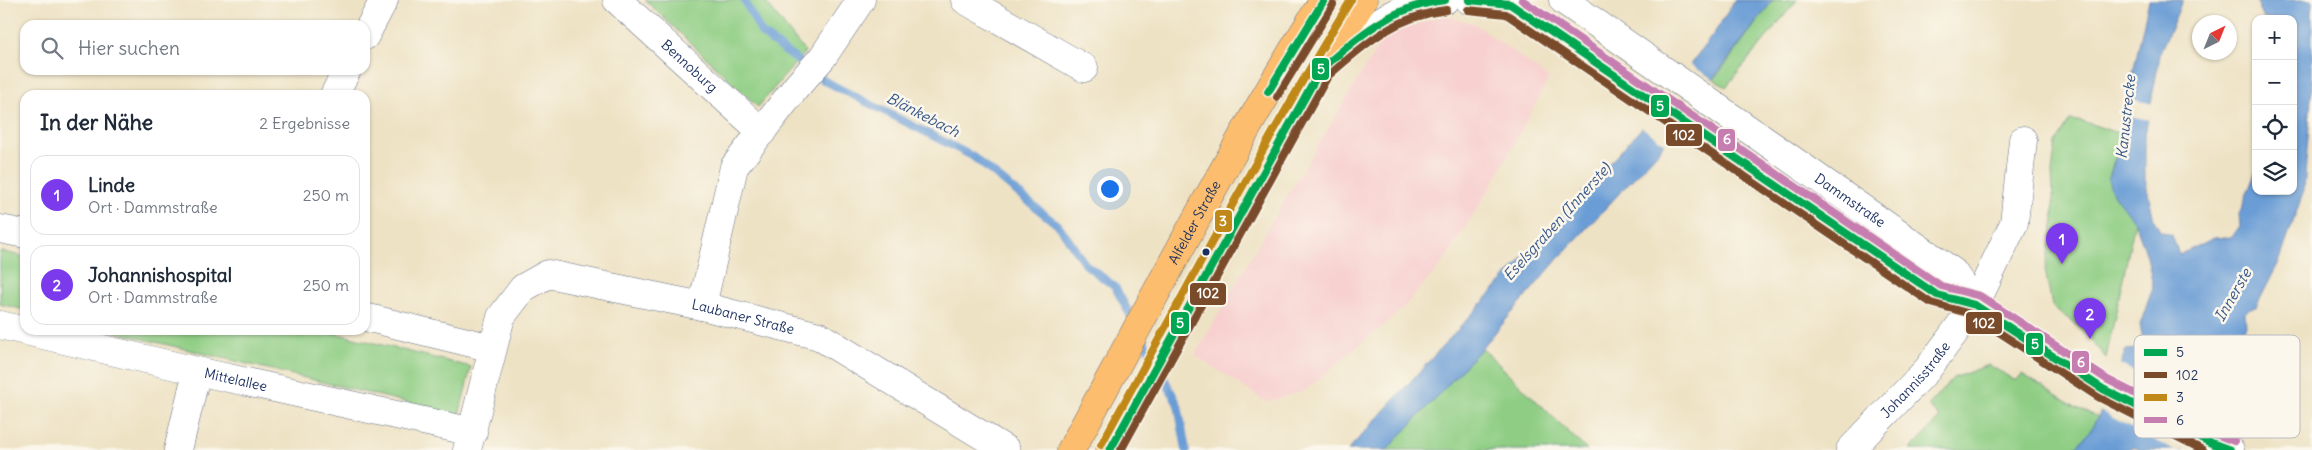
<!DOCTYPE html>
<html lang="de">
<meta charset="utf-8">
<style>
:root{--surface:#fff;--page:#f2f2f3;--text:#1f2937;--muted:#747a83;--line:#e0e1e3;--accent:#7c3aed}
body{margin:0;font-family:Delius,sans-serif;background:var(--page);color:var(--text)}
.controls{position:absolute;right:15px;top:15px;display:grid;overflow:hidden;border-radius:10px;box-shadow:0 1px 4px #0004}
.controls button{width:45px;height:45px;display:grid;place-items:center;padding:0;border:0;border-bottom:1px solid var(--line);background:var(--surface);color:var(--text);font:25px sans-serif}
.compass{position:absolute;left:2192px;top:15px;width:45px;height:45px;border-radius:50%;background:var(--surface);box-shadow:0 1px 4px #0004;rotate:43deg}
.you{position:absolute;left:1109px;top:188px;width:18px;height:18px;margin:-12px;border:4px solid #fff;border-radius:50%;background:#1a73e8;box-shadow:0 0 0 8px #1a73e833}
.badge{display:grid;place-items:center;width:32px;height:32px;border-radius:50%;background:var(--accent);color:#fff;font-size:16px;font-weight:700}
.pin{position:absolute;translate:-50% -41px;filter:drop-shadow(0 1px 2px #0008)}
.pin::after{content:'';position:absolute;top:26px;width:18px;height:15px;background:inherit;clip-path:polygon(0 0,100% 0,50% 100%)}
.list{margin:0;padding:0;list-style:none}
h2{display:flex;justify-content:space-between;align-items:center;height:65px;margin:0;padding:0 20px;font-size:21px}
h2 small{font-size:16px;font-weight:400;color:var(--muted)}
.list li{display:grid;grid-template-columns:32px 1fr auto;gap:15px;align-items:center;box-sizing:border-box;height:80px;margin:0 10px 10px;padding:0 10px;border:1px solid var(--line);border-radius:15px}
.list b{display:block;font-size:19px;white-space:nowrap}
.list p{margin:0;font-size:16px;white-space:nowrap;color:var(--muted)}
.list em{font-size:16px;font-style:normal;color:var(--muted)}
.icon{flex:none;width:28px;height:28px;fill:none;stroke:currentColor;stroke-width:2;stroke-linecap:round;stroke-linejoin:round}
.map{position:relative;flex:none;width:2312px;height:450px;overflow:hidden}
.search{position:absolute;background:var(--surface);box-shadow:0 1px 4px #0004;left:20px;top:20px;width:350px;height:55px;display:flex;align-items:center;gap:12px;box-sizing:border-box;padding:0 18px;border-radius:15px;color:var(--muted);font-size:19px}
.panel{position:absolute;background:var(--surface);box-shadow:0 1px 4px #0004;left:20px;top:90px;width:350px;height:245px;border-radius:15px}
.map>svg:first-child{display:block}
.built{fill:#f7d0cf}
.green{fill:#8ecd83;stroke:#547e70}
.water{fill:#6a9dd5;stroke:#42669a}
.pier{fill:#eee2c4}
.lines{fill:none;stroke-linecap:round;stroke-linejoin:round}
.stream{stroke:#6a9dd5;stroke-width:8}
.minor-casing{stroke:#656e82;stroke-width:29}
.major-casing{stroke:#656e82;stroke-width:29}
.minor{stroke:#fff;stroke-width:28}
.major{stroke:#fcbd6e;stroke-width:28}
.bus-1-casing{stroke:#fbf7ec;stroke-width:11}
.bus-2-casing{stroke:#fbf7ec;stroke-width:11}
.bus-3-casing{stroke:#fbf7ec;stroke-width:11}
.bus-4-casing{stroke:#fbf7ec;stroke-width:11}
.bus-1{stroke:#00a651;stroke-width:8}
.bus-2{stroke:#7a4b2a;stroke-width:8}
.bus-3{stroke:#c08818;stroke-width:8}
.bus-4{stroke:#c67eb1;stroke-width:8}
.bus-dot{fill:#1b2f5e;stroke:#fbf7ec;stroke-width:2}
.labels{text-anchor:middle;stroke-width:5;stroke-linejoin:round;paint-order:stroke}
.street-label{font-size:14px;fill:#1b2f5e;stroke:#fbf7ec}
.water-label{font-size:15px;font-style:italic;fill:#375688;stroke:#fbf7ec}
.key{fill:#fbf7ec;stroke:#b8bbc1;stroke-width:1}
.key-label{font-size:14px;fill:#1b2f5e}
.line-badge{stroke:#fbf7ec;stroke-width:2}
.badge-label{font-size:14px;text-anchor:middle;font-weight:bold;fill:#fff}
</style>
<div class="map">
<svg width="2312" height="450" viewBox="0 0 2312 450">
<rect width="100%" height="100%" fill="#fbf7ec"/>
<filter id="ink" filterUnits="userSpaceOnUse"><feTurbulence type="fractalNoise" baseFrequency=".02" numOctaves="2"/><feDisplacementMap in="SourceGraphic" scale="10" xChannelSelector="R" yChannelSelector="G"/><feConvolveMatrix kernelMatrix="1 2 1 2 8 2 1 2 1" color-interpolation-filters="sRGB"/></filter>
<filter id="wash" filterUnits="userSpaceOnUse"><feTurbulence type="fractalNoise" baseFrequency=".0096" numOctaves="4" result="noise"/><feDisplacementMap in="SourceGraphic" scale="20" xChannelSelector="R" yChannelSelector="G"/><feGaussianBlur stdDeviation="1.12" result="paint"/><feColorMatrix in="noise" values="0 0 0 0 0 0 0 0 0 0 0 0 0 0 0 0 0 1.4 0 .05"/><feComposite in="paint" operator="in"/></filter>
<g filter="url(#wash)">
<rect width="100%" height="100%" fill="#eee2c4"/>
<!-- built -->
<polygon class="built" points="1444,15 1475,24 1549,78 1496,178 1442,264 1399,312 1304,391 1266,402 1195,355 1275,216 1385,35"/>
<!-- green -->
<g class="green">
<polygon points="645,0 764,0 805,52 758,107"/>
<polygon points="1773,0 1797,0 1726,87 1714,80"/>
<path d="M2070 120 2085 122 2124 135C2105 184 2102 180 2135 222L2106 358 2081 329 2052 306 2045 269 2054 220 2052 172 2056 143Z"/>
<polygon points="0,251 25,257 25,310 0,304"/>
<polygon points="106,330 322,330 471,367 459,415"/>
<polygon points="1482,348 1587,450 1387,450"/>
<path d="M1989 365 2016 381 2022 374 2075 407 2098 417C2090 430 2084 446 2068 450H1910L1940 417 1928 406 1953 378Z"/>
</g>
<!-- water -->
<g class="water">
<polygon points="1735,0 1773,0 1657,153 1557,260 1482,348 1387,450 1348,450 1640,130 1715,32"/>
<path d="M2149 0H2183L2161 50 2145 134V179L2154 220 2160 231 2172 235 2179 255 2214 238 2232 237 2240 226 2239 214 2256 171V191H2293V19H2264L2256 0H2312V84L2304 190 2280 260 2256 307 2250 308 2245 313 2246 325 2184 450H2141L2134 447 2126 450H2068C2094 444 2116 374 2126 350L2136 349 2143 340 2140 325 2153 287 2147 256 2135 222 2113 194 2108 180 2124 135 2133 72Z"/>
</g>
<!-- pier -->
<g class="pier">
<polygon points="1688,63 1716,81 1667,145 1640,126"/>
<polygon points="2127,98 2153,104 2150,120 2124,115"/>
<polygon points="2118,363 2206,411 2187,450 2173,450 2098,410"/>
</g>
<g class="lines">
<!-- stream -->
<g class="stream">
<polyline points="744,0 762,34 825,81 972,156 1060,227 1085,264 1115,287 1134,322"/>
<polyline points="1141,335 1153,358"/>
<polyline points="1160,370 1178,405 1186,450"/>
</g>
</g>
</g>
<g filter="url(#ink)">
<g class="lines">
<defs>
<g id="minor">
<path id="s1" d="M617 0 762 132"/>
<polyline points="965,0 1084,68"/>
<polyline points="1469,0 1510,4"/>
<polyline points="1504,0 1937,295 1975,305 2103,389 2209,442 2230,450"/>
<path id="s2" d="M1563 0 1953 272 1975 305"/>
<polyline points="365,36 384,0"/>
<path d="M1325 65C1364 33 1392 3 1445 0"/>
<polyline points="334,95 347,70"/>
<polyline points="0,229 25,234"/>
<polyline points="702,306 734,167 797,86 822,58 861,0"/>
<polyline points="365,317 492,348"/>
<path id="s3" d="M0 325 197 371 473 432"/>
<polyline points="178,450 197,371"/>
<path id="s4" d="M467 450 501 317 523 288 548 274 702 306 819 336 1006 450"/>
<path id="s5" d="M1850 450 1927 370 1975 305 2014 223 2023 140"/>
</g>
<g id="major">
<path id="s6" d="M1071 450C1154 299 1232 145 1324 0"/>
<polyline points="1110,450 1247,199 1320,70 1363,0"/>
</g>
</defs>
<!-- minor casing -->
<use href="#minor" class="minor-casing"/>
<!-- major casing -->
<use href="#major" class="major-casing"/>
<!-- minor -->
<use href="#minor" class="minor"/>
<!-- major -->
<use href="#major" class="major"/>
<defs>
<g id="bus-1">
<polyline points="1469,0 1510,4 1937,295 1975,305 2103,389 2209,442 2230,450"/>
<polyline points="1268,92 1324,0"/>
<path d="M1110 450 1320 70C1360 35 1390 7 1445 0"/>
</g>
<g id="bus-2">
<polyline points="1468,10 1506,14 1931,303 1971,314 2098,397 2203,450"/>
<polyline points="1277,97 1333,5"/>
<path d="M1121 450 1328 76C1366 43 1394 17 1446 10"/>
</g>
<path id="bus-3" d="M1101 445C1183 296 1262 145 1351 0"/>
<polyline id="bus-4" points="1522,0 1941,286 1980,296 2108,380 2213,433 2234,441"/>
</defs>
<!-- bus-1 casing -->
<use href="#bus-1" class="bus-1-casing"/>
<!-- bus-2 casing -->
<use href="#bus-2" class="bus-2-casing"/>
<!-- bus-3 casing -->
<use href="#bus-3" class="bus-3-casing"/>
<!-- bus-4 casing -->
<use href="#bus-4" class="bus-4-casing"/>
<!-- bus-1 -->
<use href="#bus-1" class="bus-1"/>
<!-- bus-2 -->
<use href="#bus-2" class="bus-2"/>
<!-- bus-3 -->
<use href="#bus-3" class="bus-3"/>
<!-- bus-4 -->
<use href="#bus-4" class="bus-4"/>
</g>
</g>
<!-- markers -->
<circle class="bus-dot" cx="1206" cy="252" r="4.5"/>
<g class="labels">
<!-- street labels -->
<g class="street-label">
<text dy="5" stroke="none"><textPath href="#s1" startOffset="98">Bennoburg</textPath></text>
<text dy="5" stroke="none"><textPath href="#s2" startOffset="350">Dammstraße</textPath></text>
<text dy="5" stroke="none"><textPath href="#s6" startOffset="259">Alfelder Straße</textPath></text>
<text dy="5" stroke="none"><textPath href="#s4" startOffset="402">Laubaner Straße</textPath></text>
<text dy="5" stroke="none"><textPath href="#s3" startOffset="242">Mittelallee</textPath></text>
<text dy="5" stroke="none"><textPath href="#s5" startOffset="96">Johannisstraße</textPath></text>
</g>
<!-- water labels -->
<g class="water-label">
<text transform="translate(923 115) rotate(27)" y="5">Blänkebach</text>
<text transform="translate(2126 117) rotate(-84)" y="5">Kanustrecke</text>
<text transform="translate(1557 222) rotate(-48)" y="5">Eselsgraben (Innerste)</text>
<text transform="translate(2233 295) rotate(-60)" y="5">Innerste</text>
</g>
</g>
<!-- legend -->
<rect x="2134" y="335" width="166" height="103" rx="8" class="key"/>
<rect x="2144" y="349" width="23" height="7" fill="#00a651"/>
<rect x="2144" y="372" width="23" height="6" fill="#7a4b2a"/>
<rect x="2144" y="394" width="23" height="7" fill="#c08818"/>
<rect x="2144" y="417" width="23" height="6" fill="#c67eb1"/>
<g class="key-label">
<text x="2176" y="357">5</text>
<text x="2176" y="380">102</text>
<text x="2176" y="402">3</text>
<text x="2176" y="425">6</text>
</g>
<g class="line-badge">
<rect x="1311" y="57" width="19" height="24" rx="5" fill="#00a651"/>
<rect x="1650" y="94" width="20" height="24" rx="5" fill="#00a651"/>
<rect x="1665" y="123" width="38" height="24" rx="5" fill="#7a4b2a"/>
<rect x="1717" y="128" width="19" height="24" rx="5" fill="#c67eb1"/>
<rect x="1214" y="209" width="19" height="24" rx="5" fill="#c08818"/>
<rect x="1189" y="282" width="38" height="24" rx="5" fill="#7a4b2a"/>
<rect x="1965" y="311" width="38" height="24" rx="5" fill="#7a4b2a"/>
<rect x="1170" y="311" width="20" height="24" rx="5" fill="#00a651"/>
<rect x="2025" y="332" width="19" height="24" rx="5" fill="#00a651"/>
<rect x="2071" y="350" width="19" height="24" rx="5" fill="#c67eb1"/>
</g>
<g class="badge-label">
<text x="1321" y="74">5</text>
<text x="1660" y="111">5</text>
<text x="1684" y="140">102</text>
<text x="1727" y="144">6</text>
<text x="1223" y="226">3</text>
<text x="1208" y="298">102</text>
<text x="1984" y="328">102</text>
<text x="1180" y="328">5</text>
<text x="2035" y="349">5</text>
<text x="2081" y="367">6</text>
</g>
</svg>
<div class="controls">
<button>+</button>
<button>−</button>
<button><svg class="icon" aria-label="locate" viewBox="0 0 24 24"><circle cx="12" cy="12" r="6"/><path d="M12 2v4M12 18v4M2 12h4M18 12h4"/></svg></button>
<button><svg class="icon" aria-label="layers" viewBox="0 0 24 24"><path d="M12 4l9 5-9 5-9-5zM3 14l9 5 9-5"/></svg></button>
</div>
<svg class="compass" viewBox="-18 -18 36 36"><path d="M0-13l5 13h-10z" fill="#e53935"/><path d="M0 13l5-13h-10z" fill="#747a83"/></svg>
<div class="you"></div>
<div class="pin badge" style="left:2062px;top:264px">1</div>
<div class="pin badge" style="left:2090px;top:339px">2</div>
<div class="search"><svg class="icon" aria-label="search" viewBox="0 0 24 24"><circle cx="10" cy="10" r="6"/><path d="M15 15l6 6"/></svg>Hier suchen</div>
<section class="panel">
<h2>In der Nähe<small>2 Ergebnisse</small></h2>
<ul class="list">
<li><span class="badge">1</span><div><b>Linde</b><p>Ort · Dammstraße</p></div><em>250 m</em></li>
<li><span class="badge">2</span><div><b>Johannishospital</b><p>Ort · Dammstraße</p></div><em>250 m</em></li>
</ul>
</section>
</div>
